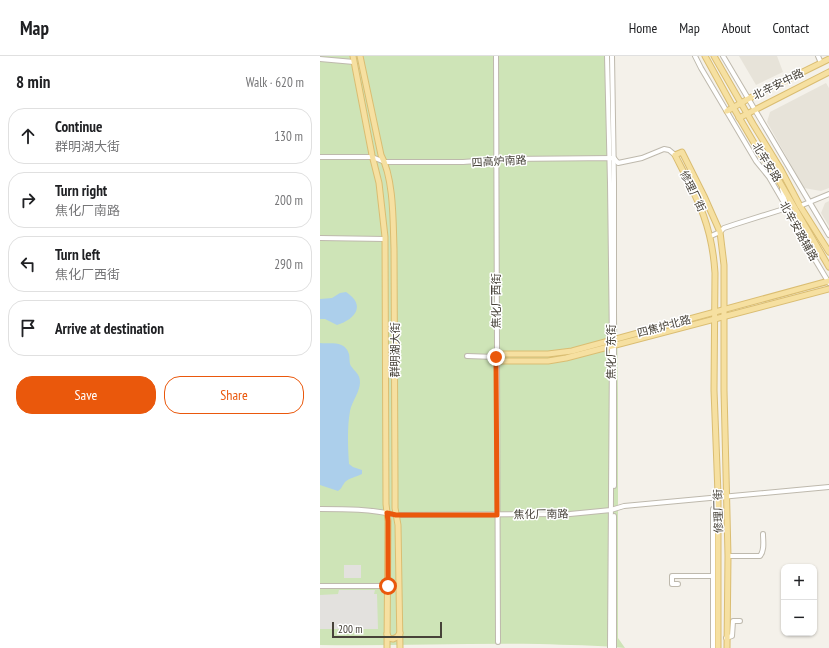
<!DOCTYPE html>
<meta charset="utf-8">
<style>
:root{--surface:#fff;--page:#f6f6f6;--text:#202124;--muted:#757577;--line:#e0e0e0;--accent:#ea580c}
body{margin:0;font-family:"PT Sans Narrow","Noto Sans SC",sans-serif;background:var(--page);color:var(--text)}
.controls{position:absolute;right:12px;bottom:12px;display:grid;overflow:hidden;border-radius:8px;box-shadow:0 1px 3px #0004}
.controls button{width:36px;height:36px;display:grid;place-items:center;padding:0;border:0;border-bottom:1px solid var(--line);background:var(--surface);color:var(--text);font:20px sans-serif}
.scale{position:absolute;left:12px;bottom:10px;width:110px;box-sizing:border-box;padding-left:4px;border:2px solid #474239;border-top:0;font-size:11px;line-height:14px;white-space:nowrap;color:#474239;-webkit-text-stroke:3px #fff;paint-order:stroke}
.stop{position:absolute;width:12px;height:12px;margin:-9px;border:3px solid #ea580c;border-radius:50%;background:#fff}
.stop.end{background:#ea580c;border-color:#fff;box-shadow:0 1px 4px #0008}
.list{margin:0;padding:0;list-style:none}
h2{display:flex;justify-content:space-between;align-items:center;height:52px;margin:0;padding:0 16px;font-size:17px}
h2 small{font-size:13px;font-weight:400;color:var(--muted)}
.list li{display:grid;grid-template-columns:26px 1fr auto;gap:12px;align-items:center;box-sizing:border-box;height:56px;margin:0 8px 8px;padding:0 8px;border:1px solid var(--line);border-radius:16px}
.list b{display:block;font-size:15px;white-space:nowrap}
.list p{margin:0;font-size:13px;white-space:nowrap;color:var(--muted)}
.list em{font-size:13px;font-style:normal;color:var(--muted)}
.actions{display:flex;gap:8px;padding:12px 16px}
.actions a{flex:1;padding:9px 0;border:1px solid var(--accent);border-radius:16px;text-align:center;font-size:14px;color:var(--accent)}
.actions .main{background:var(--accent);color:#fff}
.icon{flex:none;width:22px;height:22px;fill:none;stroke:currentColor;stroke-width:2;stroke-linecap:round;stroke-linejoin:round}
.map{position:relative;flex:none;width:509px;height:592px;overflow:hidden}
header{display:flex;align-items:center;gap:24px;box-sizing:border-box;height:56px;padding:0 20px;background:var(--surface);border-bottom:1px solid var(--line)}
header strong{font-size:19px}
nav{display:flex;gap:22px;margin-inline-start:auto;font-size:14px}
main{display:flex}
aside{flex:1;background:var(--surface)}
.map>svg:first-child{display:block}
.residential{fill:#e7e3d9}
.green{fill:#cee4b7}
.parking{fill:#e3e1de}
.water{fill:#accfeb}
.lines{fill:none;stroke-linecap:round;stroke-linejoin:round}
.minor-casing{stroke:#beb9ad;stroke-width:6}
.major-casing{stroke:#dabd72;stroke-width:7}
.minor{stroke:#fff;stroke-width:4}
.major{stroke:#f6e0a1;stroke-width:5}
.route{stroke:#ea580c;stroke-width:5}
.labels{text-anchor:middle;stroke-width:3;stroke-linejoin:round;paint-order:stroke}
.street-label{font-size:11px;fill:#474239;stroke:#fff}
</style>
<header>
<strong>Map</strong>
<nav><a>Home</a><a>Map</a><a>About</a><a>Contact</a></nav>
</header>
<main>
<aside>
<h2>8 min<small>Walk · 620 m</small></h2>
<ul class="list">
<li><svg class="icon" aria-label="ahead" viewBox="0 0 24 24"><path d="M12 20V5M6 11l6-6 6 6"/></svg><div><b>Continue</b><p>群明湖大街</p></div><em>130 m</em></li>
<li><svg class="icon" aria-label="right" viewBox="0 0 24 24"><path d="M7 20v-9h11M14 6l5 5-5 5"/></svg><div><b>Turn right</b><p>焦化厂南路</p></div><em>200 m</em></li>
<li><svg class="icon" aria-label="left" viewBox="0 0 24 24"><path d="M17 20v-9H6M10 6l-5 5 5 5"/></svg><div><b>Turn left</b><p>焦化厂西街</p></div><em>290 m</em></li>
<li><svg class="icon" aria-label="arrive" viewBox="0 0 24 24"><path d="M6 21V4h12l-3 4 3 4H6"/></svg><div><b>Arrive at destination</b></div></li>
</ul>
<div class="actions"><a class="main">Save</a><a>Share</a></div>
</aside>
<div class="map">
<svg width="509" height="592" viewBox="0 0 509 592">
<rect width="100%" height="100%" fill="#f4f1ea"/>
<!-- residential -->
<g class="residential">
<polygon points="419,0 457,0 463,16 436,29"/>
<polygon points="506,27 509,32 509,132 501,135 484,132 447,66 450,56"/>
<polygon points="509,145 509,170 501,157 505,147"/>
</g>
<!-- green -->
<path class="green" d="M0 0H294L298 339V582L305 592C276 589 248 589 219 588 146 587 73 590 0 589Z"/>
<!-- parking -->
<g class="parking">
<rect x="24" y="509" width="17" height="13"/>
<polygon points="19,534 55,534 54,538 57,538 58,573 0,573 0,539 18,538"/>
</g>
<!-- water -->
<g class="water">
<path d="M26 236C46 249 36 263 17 269L5 263H0V243L12 242 20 237Z"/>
<path d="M0 287C11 288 25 284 29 298 30 303 29 307 31 310 35 316 40 318 40 326 40 336 32 345 30 355 27 372 28 391 29 408L33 411 42 414V418C36 421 29 422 25 426 22 430 22 432 18 435L0 429Z"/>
</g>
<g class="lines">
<defs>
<g id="minor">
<polyline points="176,0 178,586"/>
<polyline points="287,0 290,127 292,290 290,592"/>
<polyline points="292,0 294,126 294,430"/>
<polyline points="375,0 381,12 436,105 449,121 470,157 479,177 509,227"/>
<polyline points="403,0 509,179"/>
<polyline points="498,0 501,7"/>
<polyline points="0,3 34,6"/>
<polyline points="0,101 52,101 65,106 143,106 183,103 294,102 298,107 322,102 344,93 349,94 355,99"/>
<polyline points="480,150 509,138"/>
<polyline points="391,180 400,176 404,172 416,168 467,152 462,133"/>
<polyline points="0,182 65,183"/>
<polyline points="147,300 176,301"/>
<path d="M0 453C26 453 51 453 76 459L250 458 291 454 304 450 509 431"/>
<polyline points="294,460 294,592"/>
<path d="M408 500H440C445 494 443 485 443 478"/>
<polyline points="358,528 352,528 352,520 393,520"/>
<polyline points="0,530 68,530"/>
<polyline points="406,582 412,580 413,565 420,565"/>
<polyline points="393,592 393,453"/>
</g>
<g id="major">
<polyline points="33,0 52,99 59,127 65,181 66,448 68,465 67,592"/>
<path d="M40 0 61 99C74 123 73 166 74 193L75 428V452L78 469 80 592"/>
<polyline points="385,0 413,51 440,97 454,116 509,211"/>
<polyline points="394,0 433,68 460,112 480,150 509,196"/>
<polyline points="407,55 428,43 509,3"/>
<polyline points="419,62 509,16"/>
<polyline points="176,298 228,298 252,295 509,225"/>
<polyline points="176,305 228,305 246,302 509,233"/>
<polyline points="67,578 69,582 73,583 77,581 80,577"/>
<path d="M398 592V438L394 334 395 217C392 168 377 142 355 99L362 96 384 140 400 176 404 209V334L408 500 407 592"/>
</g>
</defs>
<!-- minor casing -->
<use href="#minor" class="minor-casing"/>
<!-- major casing -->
<use href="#major" class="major-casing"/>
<!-- minor -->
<use href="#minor" class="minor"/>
<!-- major -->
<use href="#major" class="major"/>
</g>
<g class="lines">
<!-- route -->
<polyline class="route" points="68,530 68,465 67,457 76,459 177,459 176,301"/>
</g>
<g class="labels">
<!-- street labels -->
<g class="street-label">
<text transform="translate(458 28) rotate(-26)" y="4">北辛安中路</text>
<text transform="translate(179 105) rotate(-3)" y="4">四高炉南路</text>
<text transform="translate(447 106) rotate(58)" y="4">北辛安路</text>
<text transform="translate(373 135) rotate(64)" y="4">修理厂街</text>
<text transform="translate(479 175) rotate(61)" y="4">北辛安路辅路</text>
<text transform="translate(176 245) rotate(-90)" y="4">焦化厂西街</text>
<text transform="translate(344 270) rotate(-15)" y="4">四焦炉北路</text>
<text transform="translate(75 294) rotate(-90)" y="4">群明湖大街</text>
<text transform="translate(291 296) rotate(-90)" y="4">焦化厂东街</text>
<text transform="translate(398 455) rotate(-91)" y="4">修理厂街</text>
<text transform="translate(221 458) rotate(-1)" y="4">焦化厂南路</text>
</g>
</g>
</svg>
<div class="controls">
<button>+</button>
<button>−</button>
</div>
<div class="scale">200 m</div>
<div class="stop" style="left:68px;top:530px"></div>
<div class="stop end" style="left:176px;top:301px"></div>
</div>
</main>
